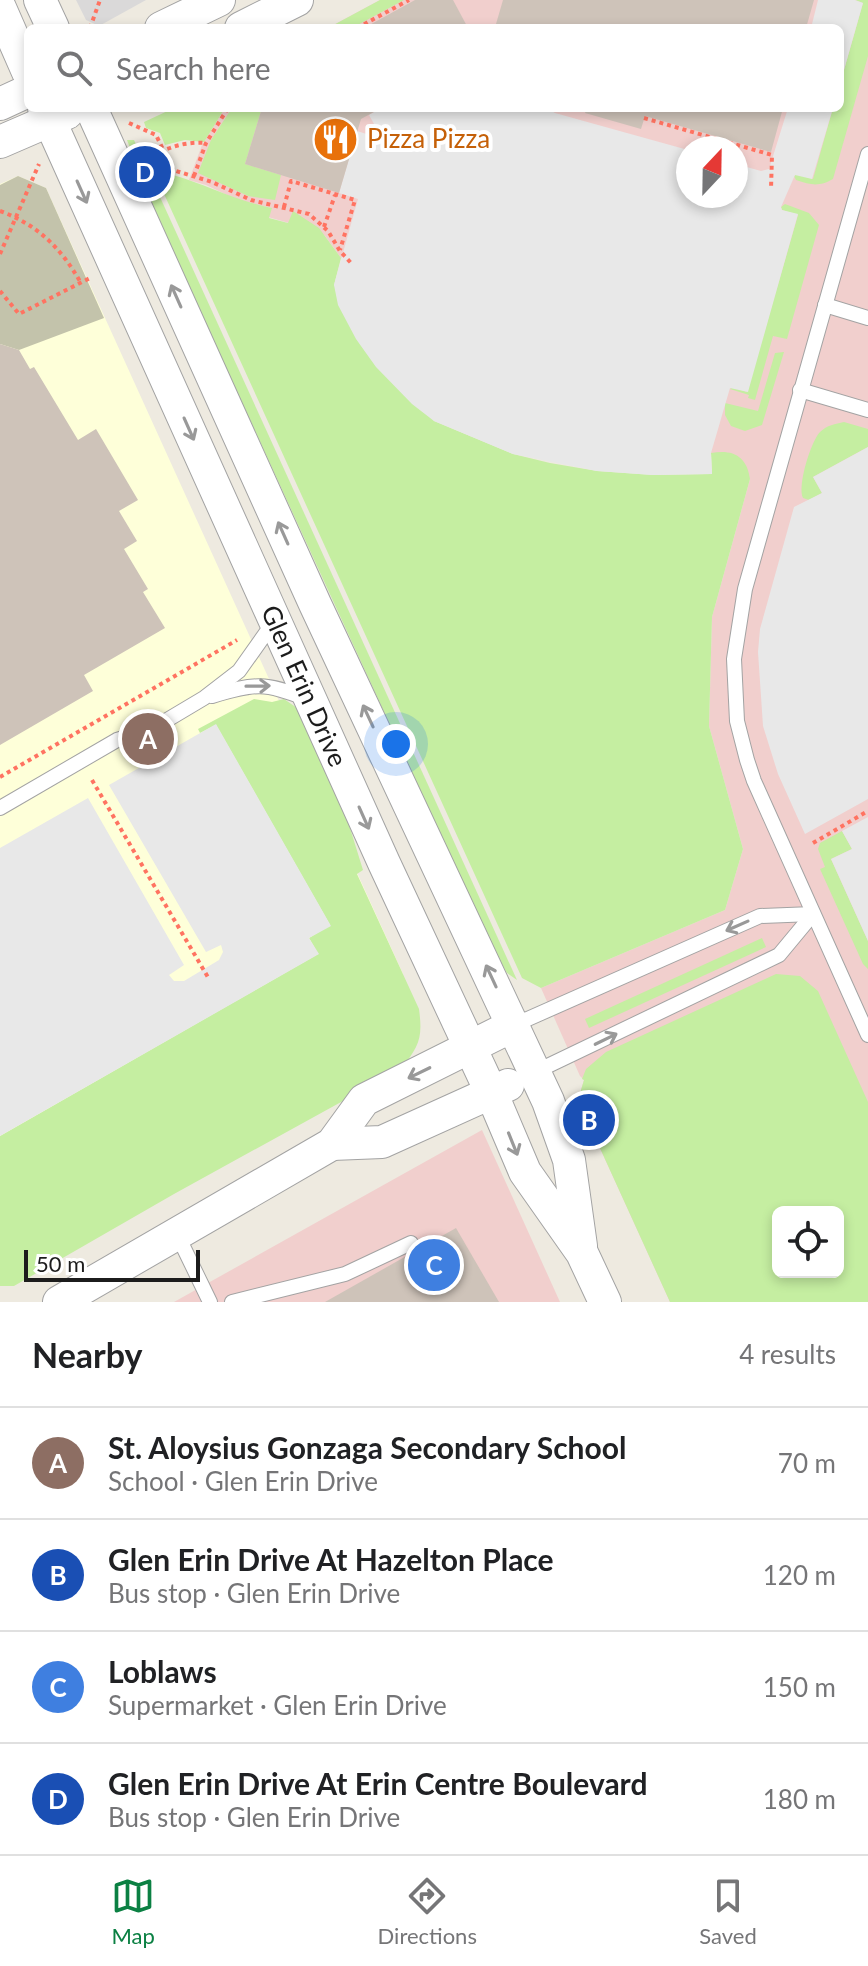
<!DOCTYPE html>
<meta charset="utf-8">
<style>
:root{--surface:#fff;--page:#f2f2f2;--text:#202124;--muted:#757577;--line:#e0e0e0;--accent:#0b8043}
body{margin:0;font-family:Lato,sans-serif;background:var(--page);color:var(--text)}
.controls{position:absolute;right:24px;bottom:24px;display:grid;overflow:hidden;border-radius:12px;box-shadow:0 4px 12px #0003}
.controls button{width:72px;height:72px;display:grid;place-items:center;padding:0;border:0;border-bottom:2px solid var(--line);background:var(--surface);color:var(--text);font:40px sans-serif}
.compass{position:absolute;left:676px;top:136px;width:72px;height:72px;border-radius:50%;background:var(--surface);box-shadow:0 4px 12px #0003;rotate:22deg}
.scale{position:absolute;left:24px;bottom:20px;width:176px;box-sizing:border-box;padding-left:8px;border:4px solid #1c1c1c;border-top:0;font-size:22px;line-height:28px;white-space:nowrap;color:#1c1c1c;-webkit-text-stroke:6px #fff;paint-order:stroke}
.you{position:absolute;left:396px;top:744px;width:28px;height:28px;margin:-20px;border:6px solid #fff;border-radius:50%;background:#1a73e8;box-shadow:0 0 0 12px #1a73e833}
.badge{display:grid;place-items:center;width:52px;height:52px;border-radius:50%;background:var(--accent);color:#fff;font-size:26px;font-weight:700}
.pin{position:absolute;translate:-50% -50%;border:4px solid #fff;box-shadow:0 2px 8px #0006}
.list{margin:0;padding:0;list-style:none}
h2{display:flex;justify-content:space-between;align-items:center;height:104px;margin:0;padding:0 32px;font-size:34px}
h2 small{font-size:26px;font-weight:400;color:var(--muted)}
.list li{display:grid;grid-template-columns:52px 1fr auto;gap:24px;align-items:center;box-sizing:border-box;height:112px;padding:0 32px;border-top:2px solid var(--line)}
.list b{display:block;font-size:30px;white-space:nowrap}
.list p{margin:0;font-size:26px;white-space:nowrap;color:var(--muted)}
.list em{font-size:26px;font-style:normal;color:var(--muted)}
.icon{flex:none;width:44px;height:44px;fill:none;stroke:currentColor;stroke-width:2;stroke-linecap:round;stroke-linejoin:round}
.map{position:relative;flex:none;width:868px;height:1302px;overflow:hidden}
.search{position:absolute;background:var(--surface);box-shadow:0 4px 12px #0003;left:24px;right:24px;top:24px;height:88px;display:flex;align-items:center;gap:20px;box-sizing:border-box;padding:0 28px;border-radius:12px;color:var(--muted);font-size:30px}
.sheet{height:552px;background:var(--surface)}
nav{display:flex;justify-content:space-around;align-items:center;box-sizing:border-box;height:112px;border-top:2px solid var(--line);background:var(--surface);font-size:22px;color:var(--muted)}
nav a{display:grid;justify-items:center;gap:4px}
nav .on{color:var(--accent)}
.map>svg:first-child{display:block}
.residential{fill:#dad9d9}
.commercial{fill:#f1cfcd;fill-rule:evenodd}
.education{fill:#feffd9}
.construction{fill:#c3c3ab}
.grass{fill:#c5eea1;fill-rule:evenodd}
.parking{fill:#e8e8e8}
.building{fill:#cec3b9}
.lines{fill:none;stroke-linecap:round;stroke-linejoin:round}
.service-casing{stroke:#a3a3a3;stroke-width:16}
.tertiary-casing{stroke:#a3a3a3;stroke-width:34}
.path{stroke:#ff7361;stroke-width:4;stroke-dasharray:4 4;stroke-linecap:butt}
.service{stroke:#fff;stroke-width:14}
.tertiary{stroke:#fff;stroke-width:32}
.oneway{stroke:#999}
.labels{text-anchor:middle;stroke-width:8;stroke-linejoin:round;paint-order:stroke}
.food-label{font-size:26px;fill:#c56008;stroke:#fff;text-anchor:start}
.street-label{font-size:26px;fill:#1c1c1c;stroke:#fff}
</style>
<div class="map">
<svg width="868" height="1302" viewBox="0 0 868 1302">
<rect width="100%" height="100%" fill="#eeeae0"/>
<!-- residential -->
<polygon class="residential" points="76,0 146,0 99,26 86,20"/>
<!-- commercial -->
<g class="commercial">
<path d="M380 0H868V1302H670L584 1113 581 1090 584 1080 580 1076 541 988 725 910 743 849 709 726 712 617 750 479 711 453 341 258 325 236 293 212 289 223 268 217 271 208 244 203 206 185 189 180 202 145 225 108H840V28H328ZM688 148H736V196H688ZM778 1212H838V1272H778Z"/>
<polygon points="482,1130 560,1302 174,1302"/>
</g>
<!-- education -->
<polygon class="education" points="18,176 46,188 403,974 0,1278 0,184"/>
<!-- construction -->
<polygon class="construction" points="18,176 46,188 104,318 19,350 0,344 0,185"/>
<!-- grass -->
<g class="grass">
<polygon points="380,0 404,0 352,28 328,28"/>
<path d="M855 0H868V56L833 179C819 187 811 185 796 180L794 176 797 174 813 179 833 108H840V84L863 3Z"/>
<polygon points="174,108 225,108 204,142 185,140 165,145 160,133 146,128 144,122"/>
<polygon points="232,108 262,108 245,164 281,175 275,200 248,196 198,173 211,140"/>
<polygon points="127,140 134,140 517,980 507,973 496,956 150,202"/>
<path d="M163 154 173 175C207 185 237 201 272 208L269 218 288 223 293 211 319 228 341 258 334 285 434 421 513 454 550 463 597 471 653 475 712 474 711 453C733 449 747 456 750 479L712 617 709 726 743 849 725 910 541 988 522 978 149 161Z"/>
<polygon points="785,204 809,213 819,225 787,339 773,336 755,400 748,398 749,395 730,389 733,387 747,392 798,215 782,210 781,207"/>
<polygon points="784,352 762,425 745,431 731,426 725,415 725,403 758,411 775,353"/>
<path d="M844 422 868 429V447L813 477 822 493 809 500 803 498C797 486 811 441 820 432 827 425 835 424 844 422Z"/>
<path d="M254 699 272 702 284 699 300 710 341 799 363 870 357 874 419 1009C423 1039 419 1046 401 1069L174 1194 14 1286H0V1136L318 954 309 938 330 925 216 725 200 733 198 729Z"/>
<polygon points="842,831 852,849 831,859 868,941 868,969 863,964 820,869 825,867 818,849 820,843"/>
<polygon points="762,938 766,947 589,1028 585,1019"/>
<path d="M776 974 800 976 818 991 868 1102V1302H670L584 1113 581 1090 584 1080 582 1079 586 1069 606 1052ZM778 1212H838V1272H778Z"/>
</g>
<!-- parking -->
<g class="parking">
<polygon points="818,0 855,0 863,3 840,84 840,28 811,28"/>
<polygon points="381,108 547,108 555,113 688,150 688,196 736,196 736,164 761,171 769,169 788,108 833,108 812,179 795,175 781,207 782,210 798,214 748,392 730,388 711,453 712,474 653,475 597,471 513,454 434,421 412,404 376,367 356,339 338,305 334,285 358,199 339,193 357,131 376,137 378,131 369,115"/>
<polygon points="868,447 868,799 805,834 778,774 763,726 758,652 760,629 794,507 822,493 813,477"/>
<polygon points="216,724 331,926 309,938 319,954 0,1136 0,848 88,798 184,965 169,975 174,981 184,981 219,960 223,952 221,945 206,952 109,785"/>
<polygon points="868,817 868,941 831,859 852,849 842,831"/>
</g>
<!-- building -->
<g class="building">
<polygon points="415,0 453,0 468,28 364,28"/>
<polygon points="503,0 814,0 806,28 498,28 496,24"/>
<polygon points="262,108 381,108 361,119 339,193 245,164"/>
<polygon points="587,108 783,108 771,152 645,116 641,129 585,113"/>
<polygon points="0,344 19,350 30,369 34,367 78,440 96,429 138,500 119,511 137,541 124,549 148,589 143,592 165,628 84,675 93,691 0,745"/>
<polygon points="456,1228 499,1302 325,1302"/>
</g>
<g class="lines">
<defs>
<g id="service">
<polyline points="868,154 745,589 734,659 737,721 747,760 754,781 868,1035"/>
<polyline points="825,305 868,318"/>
<polyline points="800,390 868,410"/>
<path d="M212 696C255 683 265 682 307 699"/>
<polyline points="0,808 117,740 152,729 204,698 239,671 273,623"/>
<polyline points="514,1025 760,916 813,914"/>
<polyline points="535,1072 779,955 813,914"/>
<polyline points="177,1234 210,1302"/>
<polyline points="232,1302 345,1274 411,1243"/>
</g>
<g id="tertiary">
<polyline points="40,0 53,28"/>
<polyline points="0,8 28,72"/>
<polyline points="161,28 219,0"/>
<polyline points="241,28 297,0"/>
<polyline points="0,104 28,91"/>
<polyline points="44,108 384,863 491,1092 525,1172 582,1253 605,1302"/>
<polyline points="91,108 315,604 548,1101 569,1160 581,1246"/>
<polyline points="0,142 67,113"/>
<polyline points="332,1144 382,1142 508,1085"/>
<polyline points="59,1302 332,1144 364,1100 514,1025"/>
</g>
</defs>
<!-- service casing -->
<use href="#service" class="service-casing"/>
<!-- tertiary casing -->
<use href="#tertiary" class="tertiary-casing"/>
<!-- path -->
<g class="path">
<polyline points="90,28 100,0"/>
<polyline points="357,28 409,0"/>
<polyline points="644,118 772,155 771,189"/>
<polyline points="129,123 156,135 173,170 212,182 251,200 309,214 328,231 340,251 352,264"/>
<path d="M145 158C166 149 183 141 206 143"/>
<polyline points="194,176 206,143 228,108"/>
<polyline points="284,207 291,181 355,200 340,250"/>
<path d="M0 211C38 225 61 248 81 283"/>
<polyline points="324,227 335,195"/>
<polyline points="0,254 39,164"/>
<polyline points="0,291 19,314 90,278"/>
<polyline points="0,777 237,640"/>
<polyline points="92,780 209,979"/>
<polyline points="813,843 868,811"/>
</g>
<!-- service -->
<use href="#service" class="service"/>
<!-- tertiary -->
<use href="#tertiary" class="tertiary"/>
</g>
<!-- one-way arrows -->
<defs><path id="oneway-shaft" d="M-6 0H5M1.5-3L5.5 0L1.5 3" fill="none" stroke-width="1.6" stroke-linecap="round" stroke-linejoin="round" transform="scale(2)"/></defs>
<g class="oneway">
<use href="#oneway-shaft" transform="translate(82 192) rotate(66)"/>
<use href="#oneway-shaft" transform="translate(176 296) rotate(-114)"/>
<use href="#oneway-shaft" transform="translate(189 429) rotate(66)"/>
<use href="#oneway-shaft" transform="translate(283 533) rotate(-114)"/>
<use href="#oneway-shaft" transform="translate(258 686) rotate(-1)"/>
<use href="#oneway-shaft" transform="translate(368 716) rotate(-115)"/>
<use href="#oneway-shaft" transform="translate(364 818) rotate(66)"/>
<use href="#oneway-shaft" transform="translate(737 926) rotate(156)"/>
<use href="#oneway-shaft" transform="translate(491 976) rotate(-115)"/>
<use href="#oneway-shaft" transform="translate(606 1039) rotate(-26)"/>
<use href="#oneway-shaft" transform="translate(419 1073) rotate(154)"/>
<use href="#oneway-shaft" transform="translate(513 1144) rotate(68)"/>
</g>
<!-- icons -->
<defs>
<symbol id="restaurant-disc" viewBox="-11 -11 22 22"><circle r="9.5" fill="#e8710a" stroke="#fff"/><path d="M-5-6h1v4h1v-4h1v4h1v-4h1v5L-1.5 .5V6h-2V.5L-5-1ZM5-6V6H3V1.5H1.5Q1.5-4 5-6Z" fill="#fff"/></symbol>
</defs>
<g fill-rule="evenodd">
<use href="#restaurant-disc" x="310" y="114" width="51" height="51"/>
</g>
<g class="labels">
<!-- food labels -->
<g class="food-label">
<text x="367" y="148">Pizza Pizza</text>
</g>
<!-- street labels -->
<g class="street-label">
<text transform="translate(304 686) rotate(66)" y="9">Glen Erin Drive</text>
</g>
</g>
</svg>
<div class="controls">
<button><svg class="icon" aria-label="locate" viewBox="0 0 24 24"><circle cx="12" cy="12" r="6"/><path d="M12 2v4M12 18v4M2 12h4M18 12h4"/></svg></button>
</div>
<svg class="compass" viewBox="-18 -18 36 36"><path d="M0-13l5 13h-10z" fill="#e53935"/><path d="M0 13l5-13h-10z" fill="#757577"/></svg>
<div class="scale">50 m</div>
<div class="you"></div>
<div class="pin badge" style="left:148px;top:739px;background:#8d6e63">A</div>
<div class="pin badge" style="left:589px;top:1120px;background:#1a4fb4">B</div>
<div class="pin badge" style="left:434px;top:1265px;background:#3f7fe0">C</div>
<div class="pin badge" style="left:145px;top:172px;background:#1a4fb4">D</div>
<div class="search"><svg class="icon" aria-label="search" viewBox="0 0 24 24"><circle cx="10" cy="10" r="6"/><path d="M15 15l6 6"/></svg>Search here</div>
</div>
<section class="sheet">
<h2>Nearby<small>4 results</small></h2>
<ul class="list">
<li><span class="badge" style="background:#8d6e63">A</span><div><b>St. Aloysius Gonzaga Secondary School</b><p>School · Glen Erin Drive</p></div><em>70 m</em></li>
<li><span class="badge" style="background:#1a4fb4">B</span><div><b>Glen Erin Drive At Hazelton Place</b><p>Bus stop · Glen Erin Drive</p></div><em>120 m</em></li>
<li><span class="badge" style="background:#3f7fe0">C</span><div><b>Loblaws</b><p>Supermarket · Glen Erin Drive</p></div><em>150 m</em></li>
<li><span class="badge" style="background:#1a4fb4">D</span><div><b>Glen Erin Drive At Erin Centre Boulevard</b><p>Bus stop · Glen Erin Drive</p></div><em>180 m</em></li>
</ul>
</section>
<nav>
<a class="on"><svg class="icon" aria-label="map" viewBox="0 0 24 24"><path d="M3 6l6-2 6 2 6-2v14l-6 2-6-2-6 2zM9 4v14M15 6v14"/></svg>Map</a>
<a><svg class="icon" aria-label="directions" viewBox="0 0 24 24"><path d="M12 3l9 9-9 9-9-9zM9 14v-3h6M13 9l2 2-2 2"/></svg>Directions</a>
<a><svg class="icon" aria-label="saved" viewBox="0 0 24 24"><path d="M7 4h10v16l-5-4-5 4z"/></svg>Saved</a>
</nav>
